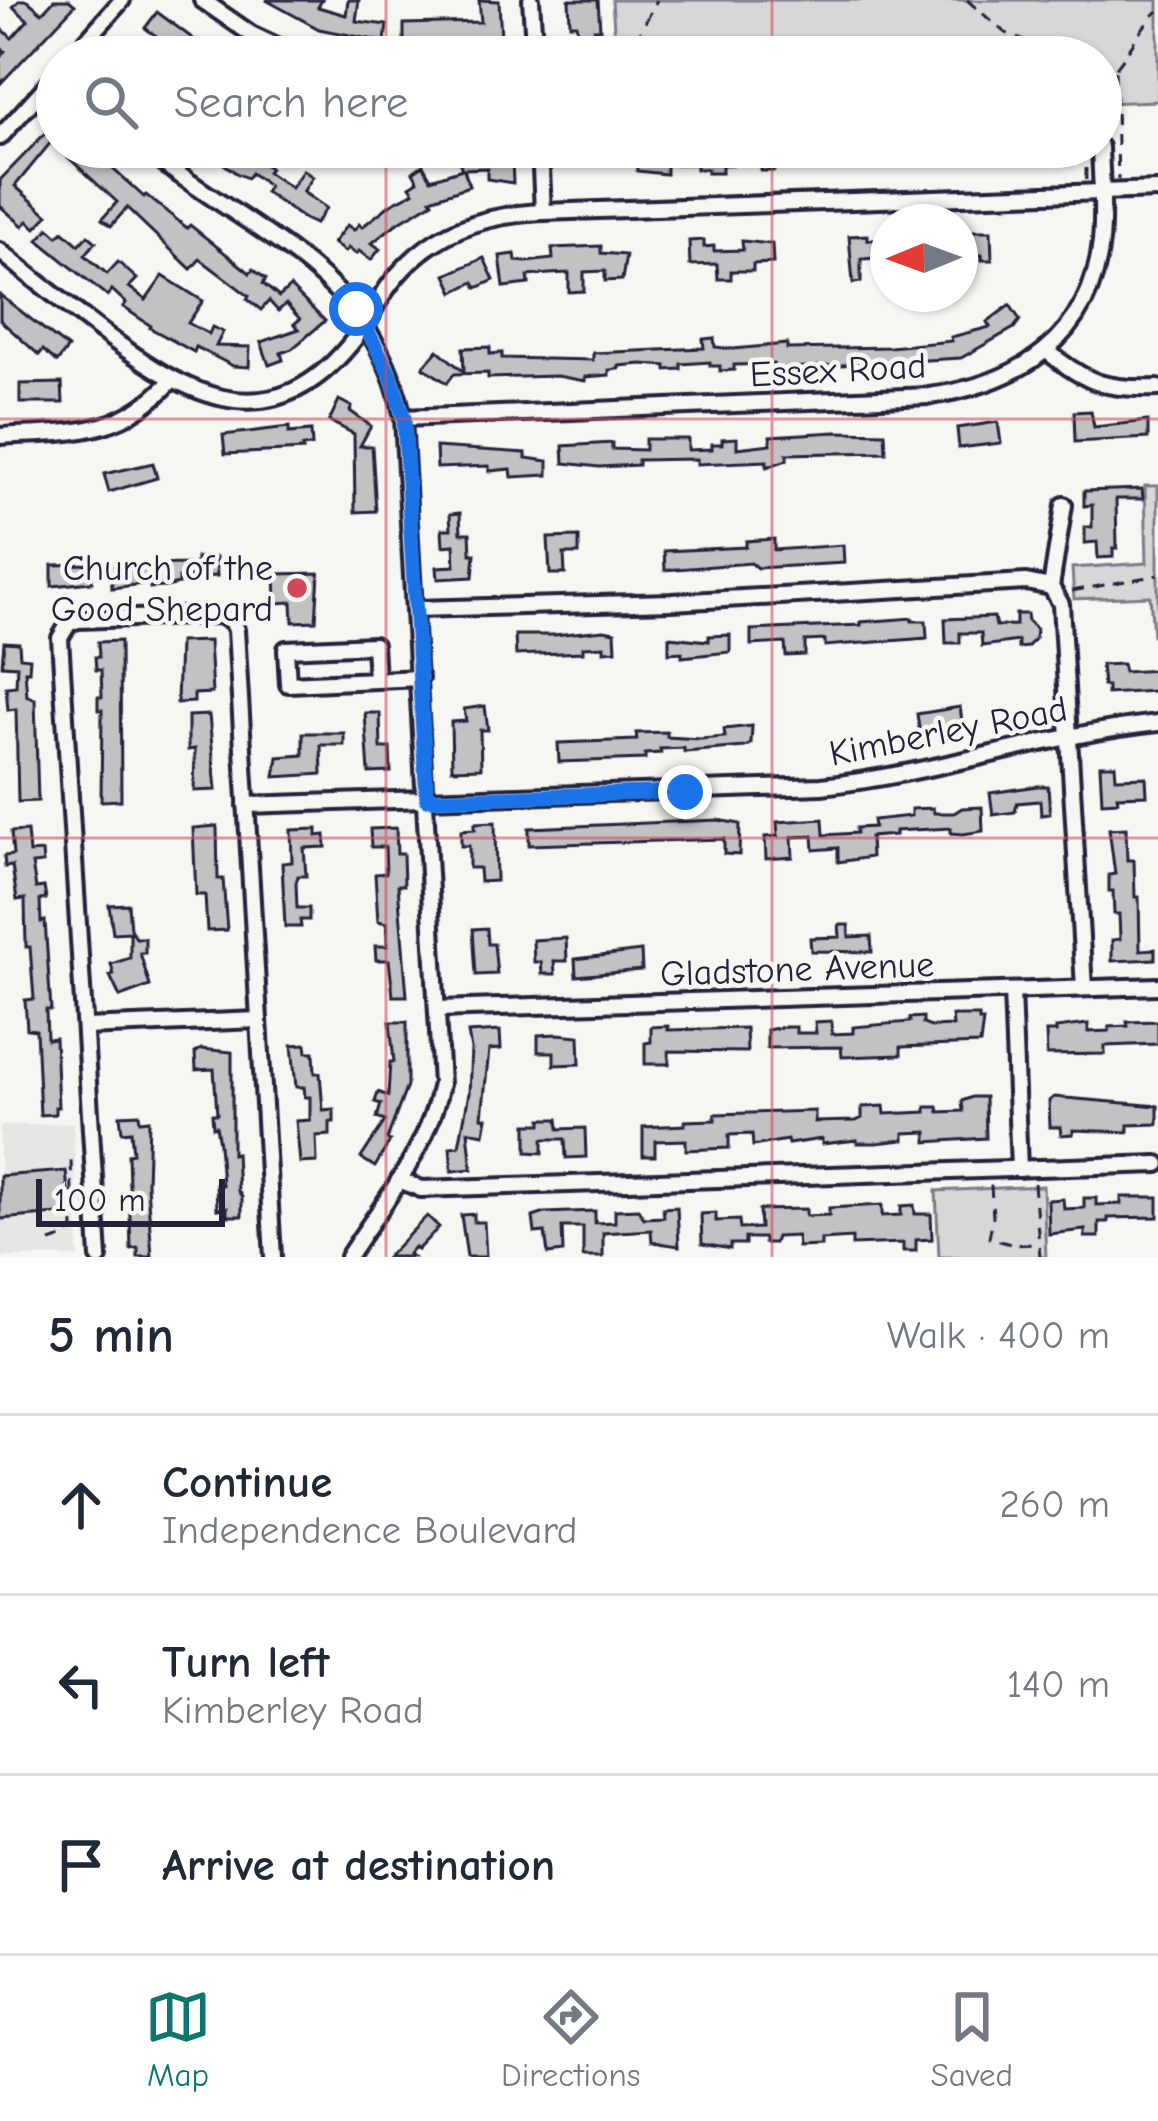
<!DOCTYPE html>
<meta charset="utf-8">
<style>
:root{--surface:#fff;--page:#f2f2f3;--text:#1f2937;--muted:#747a83;--line:#e0e1e3;--accent:#0f766e}
body{margin:0;font-family:"Comic Neue",sans-serif;background:var(--page);color:var(--text)}
.compass{position:absolute;left:870px;top:204px;width:108px;height:108px;border-radius:50%;background:var(--surface);box-shadow:0 3px 9px #0004;rotate:269deg}
.scale{position:absolute;left:36px;bottom:30px;width:189px;box-sizing:border-box;padding-left:12px;border:6px solid #22223b;border-top:0;font-size:33px;line-height:42px;white-space:nowrap;color:#22223b;-webkit-text-stroke:9px #f6f6f2;paint-order:stroke}
.stop{position:absolute;width:36px;height:36px;margin:-27px;border:9px solid #1a73e8;border-radius:50%;background:#fff}
.stop.end{background:#1a73e8;border-color:#fff;box-shadow:0 3px 12px #0008}
.list{margin:0;padding:0;list-style:none}
h2{display:flex;justify-content:space-between;align-items:center;height:156px;margin:0;padding:0 48px;font-size:51px}
h2 small{font-size:39px;font-weight:400;color:var(--muted)}
.list li{display:grid;grid-template-columns:78px 1fr auto;gap:36px;align-items:center;box-sizing:border-box;height:180px;padding:0 48px;border-top:3px solid var(--line)}
.list b{display:block;font-size:45px;white-space:nowrap}
.list p{margin:0;font-size:39px;white-space:nowrap;color:var(--muted)}
.list em{font-size:39px;font-style:normal;color:var(--muted)}
.icon{flex:none;width:66px;height:66px;fill:none;stroke:currentColor;stroke-width:2;stroke-linecap:round;stroke-linejoin:round}
.map{position:relative;flex:none;width:1158px;height:1257px;overflow:hidden}
.search{position:absolute;background:var(--surface);box-shadow:0 3px 9px #0004;left:36px;right:36px;top:36px;height:132px;display:flex;align-items:center;gap:30px;box-sizing:border-box;padding:0 42px;border-radius:66px;color:var(--muted);font-size:45px}
.sheet{height:696px;background:var(--surface)}
nav{display:flex;justify-content:space-around;align-items:center;box-sizing:border-box;height:168px;border-top:3px solid var(--line);background:var(--surface);font-size:33px;color:var(--muted)}
nav a{display:grid;justify-items:center;gap:6px}
nav .on{color:var(--accent)}
.map>svg:first-child{display:block}
.built{fill:#e6e6e4}
.green{fill:#d7d7d7;stroke:#7c7c89;stroke-width:3}
.building{fill:#c2c2c4;stroke:#22223b;stroke-width:3}
.lines{fill:none;stroke-linecap:round;stroke-linejoin:round}
.minor-casing{stroke:#22223b;stroke-width:22}
.path{stroke:#22223b;stroke-width:3;stroke-dasharray:12 9;stroke-linecap:butt}
.minor{stroke:#f6f6f2;stroke-width:14}
.route{stroke:#1a73e8;stroke-width:15}
.grid{fill:none;stroke:#d1495b;stroke-width:3;stroke-opacity:0.55}
.poi-dot{fill:#d1495b;stroke:#f6f6f2;stroke-width:4.5}
.labels{text-anchor:middle;stroke-width:9;stroke-linejoin:round;paint-order:stroke}
.street-label{font-size:36px;fill:#22223b;stroke:#f6f6f2}
.poi-label{font-size:36px;fill:#22223b;stroke:#f6f6f2;text-anchor:end}
</style>
<div class="map">
<svg width="1158" height="1257" viewBox="0 0 1158 1257">
<rect width="100%" height="100%" fill="#f6f6f2"/>
<filter id="ink" filterUnits="userSpaceOnUse"><feTurbulence type="fractalNoise" baseFrequency=".00833" numOctaves="2"/><feDisplacementMap in="SourceGraphic" scale="24" xChannelSelector="R" yChannelSelector="G"/><feConvolveMatrix kernelMatrix="1 2 1 2 8 2 1 2 1" color-interpolation-filters="sRGB"/></filter>
<g filter="url(#ink)">
<!-- built -->
<polygon class="built" points="73,1123 79,1257 0,1257 0,1126"/>
<!-- green -->
<g class="green">
<polygon points="612,0 1158,0 1158,101 1101,103 1101,57 616,57"/>
<polygon points="1145,486 1158,486 1158,635 1153,635 1150,596 1074,599 1072,568 1147,563"/>
<polygon points="1043,1186 1046,1257 939,1257 936,1191"/>
</g>
<!-- building -->
<g class="building">
<polygon points="20,0 27,0 42,13 54,0 69,0 75,5 0,84 0,57 5,51 0,47 0,27 12,38 28,20 13,7"/>
<polygon points="266,0 322,0 318,7 346,15 348,0 359,0 356,21 387,25 385,42 319,29"/>
<polygon points="479,0 499,1 501,39 438,44 404,42 404,24 481,22"/>
<polygon points="569,0 598,0 600,29 594,29 594,36 579,37 576,24 570,24"/>
<polygon points="157,12 207,49 201,57 162,57 170,46 145,28"/>
<polygon points="57,121 57,147 51,142 15,186 48,215 36,228 28,221 23,226 0,206 0,180"/>
<polygon points="57,147 85,147 94,152 144,197 146,195 187,228 190,225 250,273 253,269 266,279 263,284 279,297 290,287 325,321 292,349 281,353 283,360 269,365 261,342 299,329 294,324 300,319 286,304 278,311 269,301 261,310 247,299 249,296 200,259 191,269 127,208 111,226 102,219 117,202"/>
<polygon points="201,147 236,147 270,168 267,172 291,188 303,170 313,177 303,192 326,208 315,224 304,219 265,192 269,186 251,173 247,178 236,173"/>
<polygon points="786,147 926,147 926,159 913,160 913,165 880,167 811,168 811,163 774,164 774,171 761,171 761,166 748,164 722,165 722,173 707,173 707,169 696,169 696,164 666,165 666,174 637,171 636,152"/>
<polygon points="486,150 487,161 512,160 513,183 487,179 487,168 464,169 469,186 431,199 433,202 396,224 372,243 380,249 371,260 359,251 356,254 348,248 345,252 333,243 347,225 354,230 359,224 362,227 391,204 414,192 410,186 418,181 413,172 423,165 431,179 462,169 456,154"/>
<polygon points="49,228 58,236 63,231 79,245 88,235 96,242 85,255 107,274 118,262 137,279 129,287 146,300 163,276 203,301 188,323 209,334 212,327 223,332 216,346 250,347 249,367 233,366 196,347 194,352 150,328 151,326 123,307 126,303 112,290 107,296 38,240"/>
<polygon points="971,231 991,231 992,260 982,260 982,255 962,255 961,236 971,235"/>
<polygon points="868,235 868,240 879,239 880,258 861,259 861,282 853,283 849,236"/>
<polygon points="704,240 704,247 714,246 714,251 743,250 742,241 772,244 773,263 753,264 753,271 731,271 731,279 718,279 717,264 690,265 689,241"/>
<polygon points="601,246 601,253 626,255 622,280 605,281 605,271 584,272 584,291 569,292 569,273 549,274 528,276 529,284 504,287 500,256 515,254 516,261 526,262 553,259 552,248"/>
<polygon points="484,258 494,280 477,288 474,282 454,292 446,275"/>
<polygon points="0,295 68,348 57,362 43,350 39,355 0,320"/>
<polygon points="1010,305 1020,320 1014,328 961,358 773,369 773,364 734,365 734,370 720,371 720,366 710,366 710,362 681,364 681,369 666,370 666,366 642,364 619,366 619,369 609,370 609,375 585,377 585,381 557,376 488,378 488,373 454,374 447,383 423,367 438,350 464,372 463,348 490,347 490,354 502,353 502,358 593,360 593,353 704,348 703,339 714,338 715,347 733,349 787,344 787,349 890,347 952,341 951,337 990,327 987,322"/>
<polygon points="62,383 63,403 20,403 20,384"/>
<polygon points="339,400 352,407 350,411 371,426 360,446 372,446 376,511 355,512 354,434 329,421"/>
<polygon points="1091,411 1094,427 1148,421 1148,438 1075,442 1074,412"/>
<polygon points="998,422 1001,443 959,448 957,428"/>
<polygon points="289,427 289,433 311,431 312,446 302,447 303,450 225,454 223,435"/>
<polygon points="836,432 885,433 886,452 787,454 787,460 767,467 767,461 697,464 697,459 638,460 638,465 599,467 564,463 563,446 612,443 612,449 645,450 645,439 688,439 688,450 712,449 712,444 722,444 722,439 737,438 737,448 771,444 770,436"/>
<polygon points="436,447 526,453 526,458 548,461 548,475 512,477 511,469 489,471 489,466 437,468"/>
<polygon points="153,463 157,478 109,492 104,474"/>
<polygon points="1142,489 1143,499 1116,499 1117,548 1113,548 1113,557 1098,558 1097,542 1085,543 1085,527 1092,527 1092,505 1084,506 1084,491"/>
<polygon points="460,513 461,533 470,533 471,554 475,554 473,577 438,579 437,567 455,566 454,545 443,546 442,529 451,529 450,514"/>
<polygon points="579,537 579,554 564,554 565,574 550,574 548,538"/>
<polygon points="774,539 774,550 843,545 844,563 757,568 751,563 665,570 664,551 746,547 746,541"/>
<polygon points="216,557 217,576 179,578 179,584 166,587 150,588 150,583 112,588 111,565 196,564 196,558"/>
<polygon points="92,564 92,582 52,586 52,565"/>
<polygon points="319,573 316,621 293,622 292,602 276,603 275,574"/>
<polygon points="1016,614 1027,614 1028,621 1036,629 1035,639 1027,647 1018,648 1018,641 982,646 981,633 960,633 960,643 946,643 945,619 994,617 996,626 1016,625"/>
<polygon points="912,618 912,621 926,621 927,638 825,646 825,640 805,641 805,655 786,656 785,643 751,645 751,630 861,625 861,622"/>
<polygon points="604,630 615,632 616,650 604,651 604,646 583,647 583,652 516,655 515,635 554,635"/>
<polygon points="730,635 730,652 682,657 682,652 669,653 669,637 709,641 709,636"/>
<polygon points="120,641 121,800 101,801 102,710 98,710 98,697 102,697 101,670 96,670 95,657 99,657 98,642"/>
<polygon points="209,641 212,693 194,694 194,702 177,703 179,642"/>
<polygon points="4,642 19,643 20,657 30,658 29,671 25,671 27,696 35,699 38,801 18,802 16,709 8,710 6,687 16,686 17,666 2,665"/>
<polygon points="1122,664 1124,672 1158,670 1158,687 1154,691 1107,694 1107,686 1103,686 1101,665"/>
<polygon points="485,706 488,730 480,730 481,768 452,769 451,722 466,721 464,709"/>
<polygon points="960,707 963,728 920,735 917,714"/>
<polygon points="365,713 380,713 381,748 390,748 391,772 369,773"/>
<polygon points="209,715 216,790 194,791 195,749 188,750 188,716"/>
<polygon points="752,726 751,744 745,747 684,752 684,748 660,749 661,753 645,754 645,759 559,762 558,743 637,740 636,733 667,732 667,737 701,739 725,737 724,729"/>
<polygon points="303,733 344,733 344,745 321,745 322,774 275,777 278,757 303,755"/>
<polygon points="1100,765 1115,765 1116,778 1146,777 1147,795 1117,796 1118,801 1102,802"/>
<polygon points="1038,786 1048,786 1050,814 1041,815 1040,801 1017,803 1015,812 993,815 990,793"/>
<polygon points="982,807 983,831 963,834 951,833 951,828 895,831 895,835 870,837 871,857 838,862 838,848 814,850 813,836 792,837 793,857 766,859 765,837 778,836 777,822 823,819 824,835 856,833 856,828 874,827 873,820 911,816 911,809 933,808 934,813 954,813 962,808"/>
<polygon points="718,820 740,824 739,855 724,854 724,839 529,845 529,828"/>
<polygon points="495,822 496,881 480,882 479,868 469,868 469,846 461,846 461,830 475,829 475,823"/>
<polygon points="217,826 218,879 223,879 227,930 207,931 205,895 196,895 193,828"/>
<polygon points="396,828 397,854 403,854 404,885 398,885 407,996 393,996 389,960 376,960 375,946 387,946 387,923 378,921 375,874 386,873 385,847 371,847 370,829"/>
<polygon points="1126,828 1127,860 1134,860 1135,897 1139,897 1140,950 1155,949 1155,959 1112,961 1112,940 1120,939 1119,914 1114,914 1113,891 1109,891 1109,875 1115,874 1109,829"/>
<polygon points="317,829 317,836 325,835 326,847 304,848 306,876 298,876 296,883 297,908 309,908 309,920 300,920 301,927 285,927 282,863 292,862 291,830"/>
<polygon points="27,831 29,853 42,852 43,863 32,864 36,888 44,887 46,899 40,900 41,922 45,921 51,1010 46,1010 47,1039 55,1038 58,1107 55,1107 55,1114 40,1115 36,1030 27,1029 25,1000 34,999 30,947 26,947 25,899 17,900 12,866 5,867 4,856 13,855 11,832"/>
<polygon points="128,904 130,929 136,938 145,938 145,953 140,953 150,986 120,997 110,976 114,975 111,964 130,958 130,932 113,933 109,905"/>
<polygon points="839,925 849,925 849,937 871,936 872,952 811,951 810,938 840,937"/>
<polygon points="487,928 488,944 494,944 497,974 476,975 473,929"/>
<polygon points="566,938 567,961 554,961 555,974 542,974 541,962 534,962 533,940"/>
<polygon points="641,951 642,970 576,976 575,959"/>
<polygon points="952,1016 979,1016 979,1021 983,1021 980,1044 901,1047 901,1055 842,1057 841,1047 767,1048 767,1030 783,1027 796,1027 796,1033 816,1033 815,1022 831,1021 832,1034 853,1033 853,1027 910,1022 910,1018 923,1017 923,1024 931,1027 953,1026"/>
<polygon points="1158,1021 1158,1044 1105,1046 1105,1054 1047,1055 1046,1032 1056,1032 1056,1028 1088,1024 1088,1032 1109,1031 1109,1027 1128,1026 1127,1022"/>
<polygon points="390,1022 407,1022 407,1086 387,1139 390,1141 375,1167 361,1158 385,1121 377,1118 381,1104 375,1102 378,1092 388,1096 390,1062 394,1062"/>
<polygon points="668,1026 668,1030 746,1028 747,1052 669,1051 669,1064 645,1064 645,1043 651,1042 651,1027"/>
<polygon points="500,1031 501,1049 489,1050 482,1117 487,1118 484,1134 468,1131 472,1169 452,1171 450,1147 459,1146 469,1093 471,1049 468,1033"/>
<polygon points="558,1034 579,1036 580,1064 554,1065 554,1052 538,1052 538,1035"/>
<polygon points="306,1044 307,1052 314,1052 315,1073 320,1073 323,1110 334,1109 334,1122 330,1122 330,1135 316,1136 317,1162 300,1163 296,1121 310,1120 310,1097 305,1097 304,1087 296,1087 292,1045"/>
<polygon points="201,1049 232,1052 232,1154 236,1153 238,1191 242,1197 242,1216 227,1216 227,1208 217,1209 216,1185 222,1185 219,1144 216,1126 213,1127 212,1114 217,1114 214,1069 196,1070 195,1053"/>
<polygon points="972,1097 985,1097 986,1138 927,1142 927,1132 904,1133 904,1140 876,1143 857,1143 857,1140 822,1144 822,1139 788,1144 787,1140 753,1146 752,1134 729,1135 729,1148 686,1150 686,1140 655,1141 655,1156 643,1156 643,1127 685,1125 685,1121 715,1120 715,1114 815,1111 815,1122 856,1121 862,1118 862,1107 884,1106 885,1114 926,1112 926,1107 938,1107 939,1112 963,1111 962,1101"/>
<polygon points="1054,1097 1158,1106 1158,1124 1128,1125 1128,1132 1073,1130 1073,1134 1061,1135 1060,1127 1050,1127 1049,1101"/>
<polygon points="139,1114 140,1121 149,1120 147,1184 152,1257 138,1257 138,1248 131,1249 128,1154 133,1153 131,1131 122,1132 120,1115"/>
<polygon points="542,1119 558,1119 559,1129 585,1128 586,1157 566,1158 565,1139 543,1139 543,1153 527,1152 527,1124 542,1124"/>
<polygon points="66,1171 70,1213 0,1219 0,1176"/>
<polygon points="1121,1197 1158,1197 1158,1217 1108,1218 1108,1222 1099,1222 1099,1237 1085,1237 1085,1230 1049,1234 1048,1200 1063,1199 1064,1209 1084,1208 1084,1198 1096,1198 1096,1205 1121,1204"/>
<polygon points="882,1205 882,1216 901,1215 901,1206 914,1205 915,1214 931,1214 932,1239 916,1240 916,1251 903,1251 903,1243 852,1245 852,1238 821,1240 821,1246 798,1247 797,1236 776,1237 774,1243 764,1243 764,1238 745,1238 745,1244 730,1244 730,1249 702,1244 701,1214 716,1213 716,1221 739,1220 740,1229 760,1228 759,1210 806,1209 806,1216 829,1215 829,1208"/>
<polygon points="677,1207 679,1246 652,1242 651,1230 603,1233 603,1257 583,1257 583,1227 562,1227 563,1252 548,1254 545,1232 535,1233 533,1217 545,1213 595,1211 595,1223 615,1222 615,1210 638,1209 644,1218 664,1217 663,1208"/>
<polygon points="474,1214 474,1222 484,1222 486,1257 467,1257 461,1215"/>
<polygon points="427,1216 439,1227 417,1250 414,1247 408,1254 412,1257 387,1257"/>
</g>
<g class="lines">
<defs>
<g id="minor">
<polyline points="202,0 251,34 300,57"/>
<polyline points="531,0 535,57"/>
<polyline points="72,57 122,0"/>
<polyline points="0,137 57,74"/>
<path d="M142 147C248 233 373 269 403 418L441 1084C428 1150 384 1201 348 1257"/>
<polyline points="540,147 543,212"/>
<path d="M0 251C33 279 67 305 101 331 188 397 273 445 356 337 369 320 378 300 391 283 430 232 481 215 543 212L1158 190"/>
<path d="M1047 351C1087 384 1107 390 1158 388"/>
<path d="M403 418 929 396C1018 384 1091 339 1101 241 1104 210 1101 178 1100 147"/>
<path d="M0 436C71 432 121 437 172 380"/>
<polyline points="1051,587 1064,505"/>
<polyline points="416,609 672,602 1026,582 1051,587 1061,604 1084,988"/>
<polyline points="376,680 374,645 286,649 288,684 420,678"/>
<path d="M246 805 821 786C935 774 1044 735 1158 723"/>
<polyline points="1012,991 1019,1169"/>
<polyline points="438,1009 1158,986"/>
<polyline points="85,1027 259,1020"/>
<polyline points="399,1180 421,1189 1158,1164"/>
<polyline points="99,1257 60,638 69,623 78,620 218,615 232,621 236,630 273,1257"/>
</g>
</defs>
<!-- minor casing -->
<use href="#minor" class="minor-casing"/>
<!-- path -->
<g class="path">
<polyline points="967,0 1004,32 1060,57"/>
<polyline points="622,57 632,48 657,0"/>
<polyline points="1115,71 1118,180"/>
<path d="M1101 82C1126 63 1135 32 1158 11"/>
<polyline points="1086,147 1086,181"/>
<polyline points="1072,591 1158,575"/>
<polyline points="1034,1183 1040,1257"/>
<polyline points="991,1185 993,1217 989,1238 1014,1245 1039,1244"/>
<polyline points="50,1242 66,1237 73,1228 71,1158"/>
</g>
<!-- minor -->
<use href="#minor" class="minor"/>
</g>
</g>
<g class="lines" filter="url(#ink)">
<!-- route -->
<polyline class="route" points="356,309 391,376 404,418 427,799 685,792"/>
</g>
<!-- grid -->
<path class="grid" d="M386 0V57M772 0V57M386 147V1257M772 147V1257M0 419H1158M0 838H1158"/>
<!-- markers -->
<circle class="poi-dot" cx="297" cy="588" r="12"/>
<g class="labels">
<!-- street labels -->
<g class="street-label">
<text transform="translate(838 369) rotate(-3)" y="13">Essex Road</text>
<text transform="translate(948 730) rotate(-11)" y="13">Kimberley Road</text>
<text transform="translate(797 968) rotate(-2)" y="13">Gladstone Avenue</text>
</g>
<!-- poi labels -->
<g class="poi-label">
<text x="273" y="580">Church of the<tspan x="273" dy="41">Good Shepard</tspan></text>
</g>
</g>
</svg>
<svg class="compass" viewBox="-18 -18 36 36"><path d="M0-13l5 13h-10z" fill="#e53935"/><path d="M0 13l5-13h-10z" fill="#747a83"/></svg>
<div class="scale">100 m</div>
<div class="stop" style="left:356px;top:309px"></div>
<div class="stop end" style="left:685px;top:792px"></div>
<div class="search"><svg class="icon" aria-label="search" viewBox="0 0 24 24"><circle cx="10" cy="10" r="6"/><path d="M15 15l6 6"/></svg>Search here</div>
</div>
<section class="sheet">
<h2>5 min<small>Walk · 400 m</small></h2>
<ul class="list">
<li><svg class="icon" aria-label="ahead" viewBox="0 0 24 24"><path d="M12 20V5M6 11l6-6 6 6"/></svg><div><b>Continue</b><p>Independence Boulevard</p></div><em>260 m</em></li>
<li><svg class="icon" aria-label="left" viewBox="0 0 24 24"><path d="M17 20v-9H6M10 6l-5 5 5 5"/></svg><div><b>Turn left</b><p>Kimberley Road</p></div><em>140 m</em></li>
<li><svg class="icon" aria-label="arrive" viewBox="0 0 24 24"><path d="M6 21V4h12l-3 4 3 4H6"/></svg><div><b>Arrive at destination</b></div></li>
</ul>
</section>
<nav>
<a class="on"><svg class="icon" aria-label="map" viewBox="0 0 24 24"><path d="M3 6l6-2 6 2 6-2v14l-6 2-6-2-6 2zM9 4v14M15 6v14"/></svg>Map</a>
<a><svg class="icon" aria-label="directions" viewBox="0 0 24 24"><path d="M12 3l9 9-9 9-9-9zM9 14v-3h6M13 9l2 2-2 2"/></svg>Directions</a>
<a><svg class="icon" aria-label="saved" viewBox="0 0 24 24"><path d="M7 4h10v16l-5-4-5 4z"/></svg>Saved</a>
</nav>
